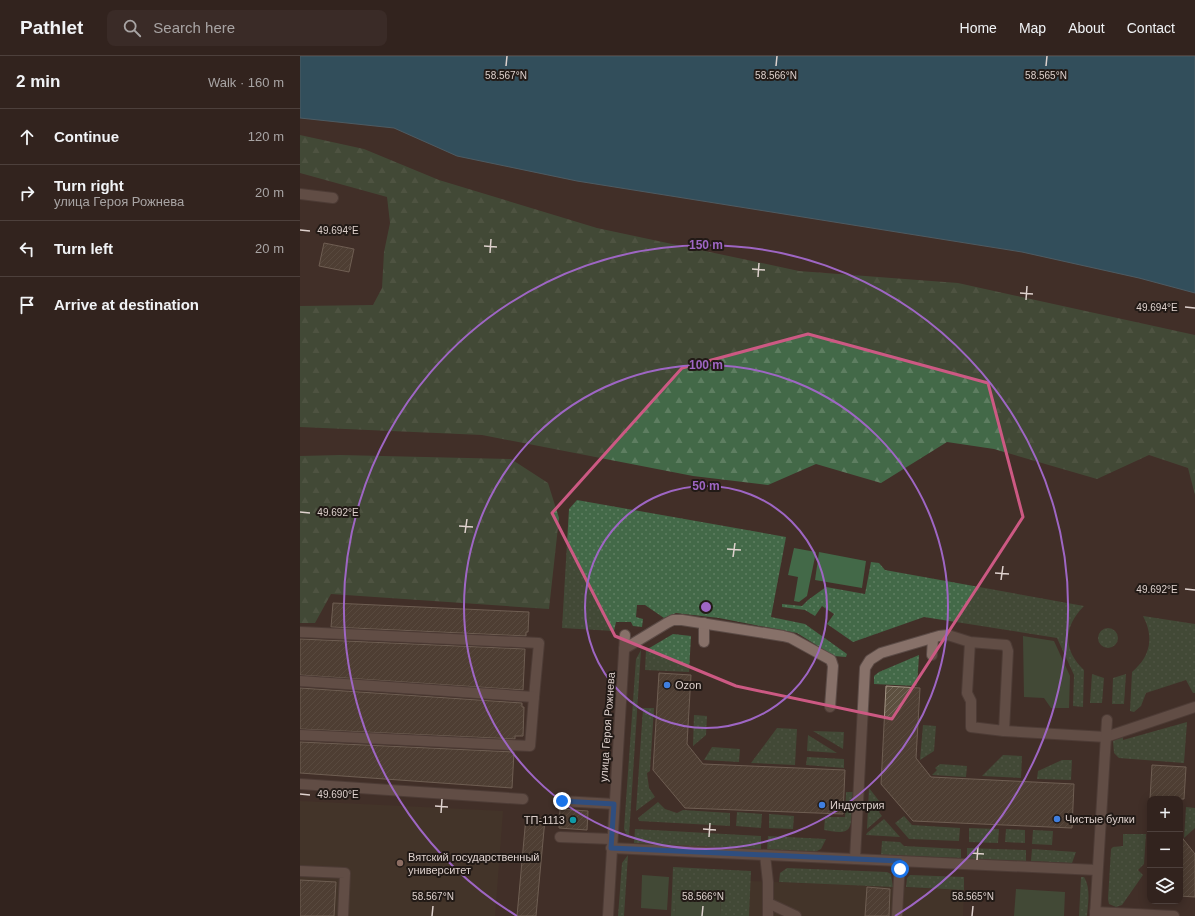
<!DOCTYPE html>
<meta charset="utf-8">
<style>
:root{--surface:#32231e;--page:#3a2b27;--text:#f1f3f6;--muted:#a8a4a4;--line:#4d403c}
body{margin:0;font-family:Helvetica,sans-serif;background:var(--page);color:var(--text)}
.controls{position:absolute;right:12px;bottom:12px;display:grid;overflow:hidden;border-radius:8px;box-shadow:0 2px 10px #0003}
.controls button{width:36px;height:36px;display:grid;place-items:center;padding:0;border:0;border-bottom:1px solid var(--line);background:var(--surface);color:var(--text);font:20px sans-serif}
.stop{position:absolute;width:12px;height:12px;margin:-9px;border:3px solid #1a73e8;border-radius:50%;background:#fff}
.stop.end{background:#1a73e8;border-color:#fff;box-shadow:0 1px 4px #0008}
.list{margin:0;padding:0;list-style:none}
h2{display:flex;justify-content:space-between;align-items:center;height:52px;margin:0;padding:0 16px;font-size:17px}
h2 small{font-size:13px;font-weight:400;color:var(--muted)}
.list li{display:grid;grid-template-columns:26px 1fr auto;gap:12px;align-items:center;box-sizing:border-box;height:56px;padding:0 16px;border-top:1px solid var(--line)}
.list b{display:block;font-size:15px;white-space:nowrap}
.list p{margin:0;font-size:13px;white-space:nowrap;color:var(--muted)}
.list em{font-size:13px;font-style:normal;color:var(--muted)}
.icon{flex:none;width:22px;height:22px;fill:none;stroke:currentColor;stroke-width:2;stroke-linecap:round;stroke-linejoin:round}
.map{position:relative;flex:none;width:895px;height:860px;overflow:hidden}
header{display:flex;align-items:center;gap:24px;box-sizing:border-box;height:56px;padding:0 20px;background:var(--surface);border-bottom:1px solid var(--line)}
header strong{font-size:19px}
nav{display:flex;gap:22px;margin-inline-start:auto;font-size:14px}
.search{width:280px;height:36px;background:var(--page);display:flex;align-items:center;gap:10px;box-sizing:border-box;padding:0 14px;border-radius:8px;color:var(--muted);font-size:15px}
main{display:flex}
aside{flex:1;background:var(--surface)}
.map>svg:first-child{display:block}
.education{fill:#463a2a}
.grass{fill:url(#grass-dots)}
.forest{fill:url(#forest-firs)}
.park{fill:#436948}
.water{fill:#217399;stroke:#5a90a9}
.building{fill:url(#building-hatch);stroke:#a49685}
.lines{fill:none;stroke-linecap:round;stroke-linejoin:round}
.minor-casing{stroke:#5b4b46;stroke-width:12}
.minor{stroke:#877169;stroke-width:10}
.route{stroke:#1a73e8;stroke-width:5}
.marked{fill:none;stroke:#cc5983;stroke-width:3;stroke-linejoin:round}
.ticks{fill:none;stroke:#dfd2ce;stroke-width:1.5}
.ring{fill:none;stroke:#9e66c4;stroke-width:2}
.shop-dot{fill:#3f7fe0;stroke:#221a16;stroke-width:1.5}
.culture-dot{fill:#0f9aa8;stroke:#221a16;stroke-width:1.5}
.education-dot{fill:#8d6e63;stroke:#221a16;stroke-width:1.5}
.labels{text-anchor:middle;stroke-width:4;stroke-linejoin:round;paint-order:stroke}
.poi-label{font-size:11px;fill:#dfd2ce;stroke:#221a16;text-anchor:start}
.street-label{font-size:11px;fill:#dfd2ce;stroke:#221a16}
.ticks-label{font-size:10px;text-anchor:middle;fill:#dfd2ce;stroke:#221a16;stroke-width:4;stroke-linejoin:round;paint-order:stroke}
.centre{fill:#9e66c4;stroke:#221a16;stroke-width:2}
.ring-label{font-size:12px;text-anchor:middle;font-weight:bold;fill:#9e66c4;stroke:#221a16;stroke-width:4;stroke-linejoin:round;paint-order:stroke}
</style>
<header>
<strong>Pathlet</strong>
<div class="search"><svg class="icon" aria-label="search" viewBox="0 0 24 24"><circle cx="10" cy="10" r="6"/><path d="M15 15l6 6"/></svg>Search here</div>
<nav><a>Home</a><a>Map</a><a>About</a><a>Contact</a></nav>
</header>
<main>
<aside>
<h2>2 min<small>Walk · 160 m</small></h2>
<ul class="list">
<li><svg class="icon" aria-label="ahead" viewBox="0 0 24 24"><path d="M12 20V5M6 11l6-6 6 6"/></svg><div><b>Continue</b></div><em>120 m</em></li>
<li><svg class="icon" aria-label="right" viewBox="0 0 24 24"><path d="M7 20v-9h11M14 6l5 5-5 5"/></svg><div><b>Turn right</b><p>улица Героя Рожнева</p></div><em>20 m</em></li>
<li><svg class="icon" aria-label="left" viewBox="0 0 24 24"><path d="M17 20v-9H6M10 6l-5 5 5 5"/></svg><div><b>Turn left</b></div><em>20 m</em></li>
<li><svg class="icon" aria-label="arrive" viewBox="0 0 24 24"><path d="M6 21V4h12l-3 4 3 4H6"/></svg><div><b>Arrive at destination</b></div></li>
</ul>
</aside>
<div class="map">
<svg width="895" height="860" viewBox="0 0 895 860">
<defs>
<pattern id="grass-dots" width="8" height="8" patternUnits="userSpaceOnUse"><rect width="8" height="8" fill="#436948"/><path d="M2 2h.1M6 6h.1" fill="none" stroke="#5e7e61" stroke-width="1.8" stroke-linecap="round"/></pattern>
<pattern id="forest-firs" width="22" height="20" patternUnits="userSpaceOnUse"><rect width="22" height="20" fill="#436948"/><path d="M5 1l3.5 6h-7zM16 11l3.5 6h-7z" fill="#5e7e61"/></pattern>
<pattern id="building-hatch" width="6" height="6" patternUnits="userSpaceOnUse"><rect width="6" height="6" fill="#5d5040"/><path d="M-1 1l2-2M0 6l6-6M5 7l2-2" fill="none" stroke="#74685a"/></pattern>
</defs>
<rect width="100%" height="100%" fill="#422f28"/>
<!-- education -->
<g class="education">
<polygon points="0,745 203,755 195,860 0,860"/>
<polygon points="450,825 664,834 663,860 449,860"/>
</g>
<!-- grass -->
<g class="grass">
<polygon points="277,444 486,481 471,561 505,568 547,598 546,601 534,600 497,577 419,562 376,557 364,562 345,549 337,549 336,561 343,563 342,571 333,570 331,566 316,566 314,575 262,572 269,453"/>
<path d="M571 506 579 507 585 514 784 550C763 571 763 594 784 614L783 651 773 650 774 619 757 582 624 561 553 586 527 568 534 558 522 550 515 560 505 554 482 551V548L502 550 508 544 526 531 565 538Z"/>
<path d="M843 560 895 568V637H893L886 624 846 637 841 650 834 656 830 655 832 616C851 600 854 581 843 560Z"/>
<circle cx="808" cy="582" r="10"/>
<polygon points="373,578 391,580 389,616 345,614 346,594"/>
<polygon points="341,594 329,780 326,778 324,773 336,603"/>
<polygon points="619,599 617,630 574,628 574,620 579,616"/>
<polygon points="792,618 804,622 802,647 790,647"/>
<polygon points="826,618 824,648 812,648 813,622"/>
<polygon points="343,652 354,652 350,715 347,717 349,732 355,741 336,755"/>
<polygon points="394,659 407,660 406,679 393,690"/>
<polygon points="887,666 884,707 819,702 814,697 813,685 823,679 823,684"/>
<polygon points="623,669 636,670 634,695 620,704"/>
<polygon points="477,672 497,673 495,709 451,707"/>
<polygon points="513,675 544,676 543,693"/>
<polygon points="508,679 537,697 507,695"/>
<polygon points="412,691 440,693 439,706 404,704"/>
<polygon points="703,699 722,700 721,722 682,720"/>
<polygon points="507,701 544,703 544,712 506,709"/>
<polygon points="762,704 772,704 771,724 737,723 738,715"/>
<polygon points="640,708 667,710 666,721 632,719 637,714 635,712"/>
<polygon points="569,732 583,750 579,756 582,760 567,773"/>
<path d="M546 736H553C552 744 554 771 547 774 542 778 531 775 524 774L525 761H545Z"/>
<polygon points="358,746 365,753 377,757 383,754 430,757 430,770 339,765 338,762"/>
<polygon points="886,751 895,752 895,772 884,782"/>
<polygon points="437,756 462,758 461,772 436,770"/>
<polygon points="469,758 494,760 493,773 469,772"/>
<polygon points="604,760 612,769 660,772 659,785 609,783 595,767"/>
<polygon points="584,763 600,781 566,779 567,777"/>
<polygon points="669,772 699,773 698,787 669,786"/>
<polygon points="335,773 461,780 461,794 334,787"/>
<polygon points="706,773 725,774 725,787 705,786"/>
<polygon points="733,774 753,775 752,789 732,788"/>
<polygon points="823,778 846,778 844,808 838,814 843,819 822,849 816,851 809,848 808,843 811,793 813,791 823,790"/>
<polygon points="468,780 526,783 521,793 515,796 467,795"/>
<polygon points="582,785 600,786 604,790 661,793 661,802 581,799"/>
<polygon points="667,792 726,794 726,805 667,803"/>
<polygon points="732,793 776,796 772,807 731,805"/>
<polygon points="328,799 324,860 318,860 322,807"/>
<polygon points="373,811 451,815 449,860 420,860 421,837 377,834 375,860 371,860"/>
<polygon points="487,812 587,816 591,818 593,831 479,826 480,817"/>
<polygon points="610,819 664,821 664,834 606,831 607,822"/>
<path d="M781 821H784C791 832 788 848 787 860H779Z"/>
</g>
<!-- forest -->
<g class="forest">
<polygon points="0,79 64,93 139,124 297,172 499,215 658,227 895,279 895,439 888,412 849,399 797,423 694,393 647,386 581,427 516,408 468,429 393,420 182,379 0,371 0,250 73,249 82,232 84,196 90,167 87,141 0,117"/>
<polygon points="40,399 211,403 248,427 259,462 249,553 31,538 15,567 0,567 0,400"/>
</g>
<!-- park -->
<g class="park">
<polygon points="494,492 516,496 507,540 499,546 494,545 498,521 488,519"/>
<polygon points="519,496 566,505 562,532 515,524"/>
<polygon points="723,580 754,585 770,620 769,652 751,652 744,642 724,641"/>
<polygon points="342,819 369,821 367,854 341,852"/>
<polygon points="716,833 765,836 764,860 714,860"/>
<polygon points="376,834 421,837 420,860 375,860"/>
</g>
<!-- water -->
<polygon class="water" points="0,0 895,0 895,237 839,222 722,196 277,125 157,100 94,72 0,62"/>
<!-- building -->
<g class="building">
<polygon points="24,187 54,193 49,216 19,210"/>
<polygon points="33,547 229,556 228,576 226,576 226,580 31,571"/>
<polygon points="0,583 225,593 223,634 0,619"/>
<polygon points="359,617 391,619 387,688 403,708 545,714 543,758 385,752 353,714"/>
<polygon points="586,630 620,632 616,702 631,721 774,728 772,772 613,765 581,728"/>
<polygon points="0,632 222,647 222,651 224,651 223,680 215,680 215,683 0,673"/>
<polygon points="0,686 214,696 212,732 0,717"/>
<polygon points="852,709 886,711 884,743 850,743"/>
<polygon points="260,753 288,755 287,774 259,772"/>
<polygon points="226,761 245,763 236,860 217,860"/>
<polygon points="880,779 895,798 895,841 880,840"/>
<polygon points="0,824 36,826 34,860 0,860"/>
<polygon points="567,831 590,833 589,860 565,860"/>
</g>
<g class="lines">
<defs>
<g id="minor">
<polyline points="0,138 33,142"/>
<polyline points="0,576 239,587 234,641"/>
<polyline points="404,586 404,567"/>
<polyline points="324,593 367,567 373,564 382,564 483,580 491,582 531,604 533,610 530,651"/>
<polyline points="632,599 633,582"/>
<polyline points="0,625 234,641 230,690 0,679"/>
<polyline points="704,675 806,681 895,651"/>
<polyline points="0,728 223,743"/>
<polyline points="262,745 314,748"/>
<polyline points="260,781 312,783"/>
<polyline points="311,792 797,814"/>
<polyline points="465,799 468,826 468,860"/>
<polyline points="555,803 565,612 570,604 581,597 639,580 648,579 670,586 706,589 708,595 704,675 671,671 671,645 667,637 670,586"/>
<polyline points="0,815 45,817 43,860"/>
<polyline points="468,847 496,860"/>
<polyline points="795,856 874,860"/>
<polyline points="308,860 325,579"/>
<polyline points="597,860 600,805"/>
<polyline points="795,860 807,664"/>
</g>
</defs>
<!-- minor casing -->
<use href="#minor" class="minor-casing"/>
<!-- minor -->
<use href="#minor" class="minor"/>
</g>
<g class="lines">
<!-- route -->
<polyline class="route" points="262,745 314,748 311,792 600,805 600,813"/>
</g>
<!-- marked area -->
<path d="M0 0H895V860H0ZM508 278 688 327 723 461 592 663 436 630 315 580 252 457 382 312Z" fill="#422f28" fill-opacity=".55" fill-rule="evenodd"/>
<path class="marked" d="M508 278 688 327 723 461 592 663 436 630 315 580 252 457 382 312Z"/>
<!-- ticks -->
<path class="ticks" d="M206 10 207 0M476 10 477 0M746 10 747 0M0 174 10 175M184 190 197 191M190 197 191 183M452 213 465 214M458 221 459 207M720 237 733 238M726 244 727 230M885 251 895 252M0 456 10 457M159 470 173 471M165 477 167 463M427 493 441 494M433 501 435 487M695 517 709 518M701 524 703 510M885 533 895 534M0 738 10 739M135 750 148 751M141 757 142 743M403 773 416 774M409 781 410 767M671 797 684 798M677 804 678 790M132 860 133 850M402 860 403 850M672 860 673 850"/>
<!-- distance rings -->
<g class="ring">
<circle cx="406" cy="551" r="121"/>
<circle cx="406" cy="551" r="242"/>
<path d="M217 860A362 362 0 1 1 595 860"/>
</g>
<!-- markers -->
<g class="shop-dot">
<circle cx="367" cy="629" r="4"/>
<circle cx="522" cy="749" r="4"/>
<circle cx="757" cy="763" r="4"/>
</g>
<circle class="culture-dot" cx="273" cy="764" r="4"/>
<circle class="education-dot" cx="100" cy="807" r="4"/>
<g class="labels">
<!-- poi labels -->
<g class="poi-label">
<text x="375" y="633">Ozon</text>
<text x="530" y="753">Индустрия</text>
<text x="765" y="767">Чистые булки</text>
<text x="265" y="768" text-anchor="end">ТП-1113</text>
<text x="108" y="805">Вятский государственный<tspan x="108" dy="13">университет</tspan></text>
</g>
<!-- street labels -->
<g class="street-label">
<text transform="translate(307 671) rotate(-86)" y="4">улица Героя Рожнева</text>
</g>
</g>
<g class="ticks-label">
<text x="206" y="23">58.567°N</text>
<text x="476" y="23">58.566°N</text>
<text x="746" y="23">58.565°N</text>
<text x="38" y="178">49.694°E</text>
<text x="857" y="255">49.694°E</text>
<text x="38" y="460">49.692°E</text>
<text x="857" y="537">49.692°E</text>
<text x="38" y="742">49.690°E</text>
<text x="133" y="844">58.567°N</text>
<text x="403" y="844">58.566°N</text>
<text x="673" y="844">58.565°N</text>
</g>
<circle cx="406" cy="551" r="6" class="centre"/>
<g class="ring-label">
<text x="406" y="193">150 m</text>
<text x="406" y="313">100 m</text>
<text x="406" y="434">50 m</text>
</g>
</svg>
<div class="controls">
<button>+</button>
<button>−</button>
<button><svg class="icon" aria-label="layers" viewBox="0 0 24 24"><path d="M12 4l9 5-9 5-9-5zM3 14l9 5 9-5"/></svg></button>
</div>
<div class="stop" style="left:600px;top:813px"></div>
<div class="stop end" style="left:262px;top:745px"></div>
</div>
</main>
